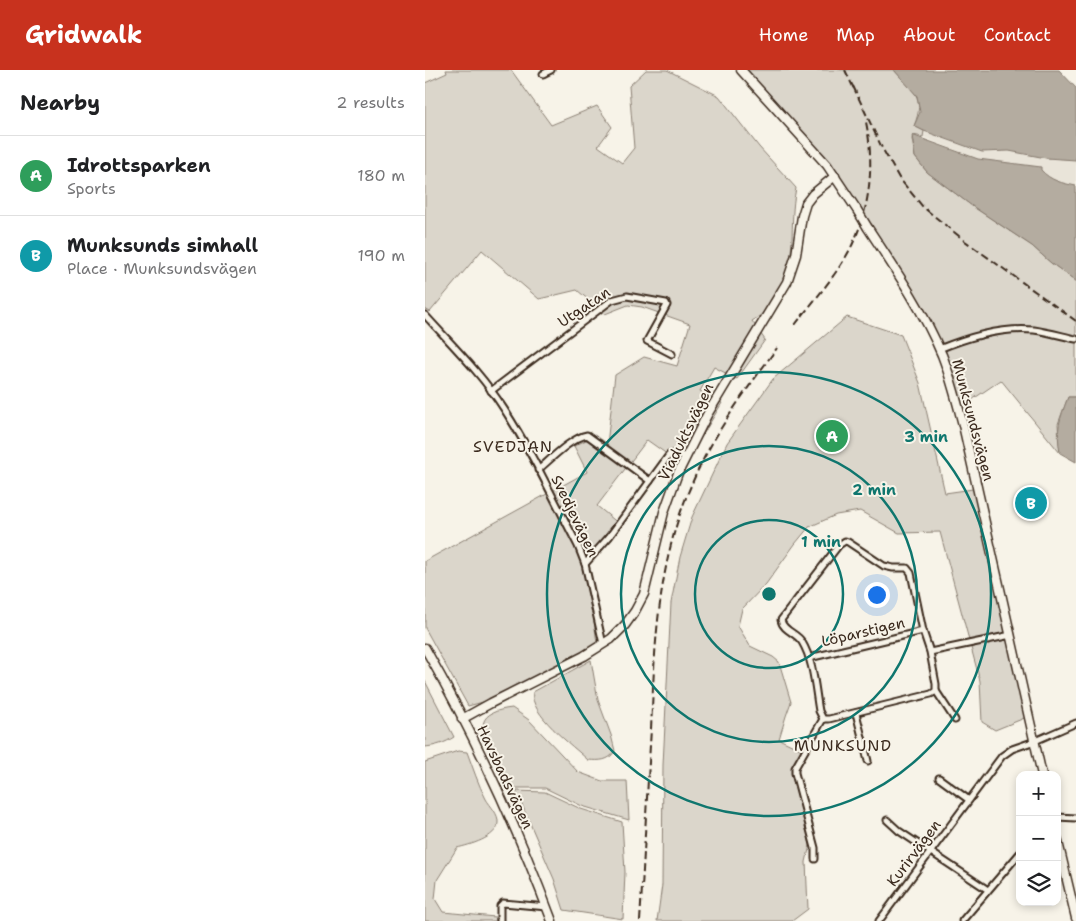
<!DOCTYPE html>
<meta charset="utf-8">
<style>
:root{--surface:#fff;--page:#f2f2f2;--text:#202124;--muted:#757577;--line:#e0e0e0;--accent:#c8321e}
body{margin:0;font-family:"Shantell Sans",sans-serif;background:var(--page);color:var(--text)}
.controls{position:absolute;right:15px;bottom:15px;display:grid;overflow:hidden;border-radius:10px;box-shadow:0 2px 8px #0003}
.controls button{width:45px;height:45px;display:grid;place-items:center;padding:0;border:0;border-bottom:1px solid var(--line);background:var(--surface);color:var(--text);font:25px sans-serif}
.you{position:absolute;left:451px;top:524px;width:18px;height:18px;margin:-12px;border:4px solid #fff;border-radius:50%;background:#1a73e8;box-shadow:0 0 0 8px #1a73e833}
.badge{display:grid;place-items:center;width:32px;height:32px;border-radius:50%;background:var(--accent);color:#fff;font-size:16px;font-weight:700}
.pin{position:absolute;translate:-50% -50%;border:2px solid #fff;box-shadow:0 1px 5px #0006}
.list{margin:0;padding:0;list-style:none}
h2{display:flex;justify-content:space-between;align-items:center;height:65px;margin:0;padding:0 20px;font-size:21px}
h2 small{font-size:16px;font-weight:400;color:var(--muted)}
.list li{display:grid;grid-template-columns:32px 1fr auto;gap:15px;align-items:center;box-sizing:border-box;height:80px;padding:0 20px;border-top:1px solid var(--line)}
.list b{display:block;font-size:19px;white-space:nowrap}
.list p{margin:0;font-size:16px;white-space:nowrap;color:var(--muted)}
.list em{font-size:16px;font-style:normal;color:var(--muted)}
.icon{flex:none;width:28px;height:28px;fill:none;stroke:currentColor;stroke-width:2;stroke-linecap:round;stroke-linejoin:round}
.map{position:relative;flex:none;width:651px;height:851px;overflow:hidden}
header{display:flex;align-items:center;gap:30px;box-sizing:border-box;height:70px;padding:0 25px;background:var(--accent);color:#fff}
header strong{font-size:24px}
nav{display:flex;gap:28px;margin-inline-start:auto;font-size:18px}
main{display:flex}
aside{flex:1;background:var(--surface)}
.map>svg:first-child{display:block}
.built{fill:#e9e4d9}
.green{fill:#dbd6cb;stroke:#8b8074}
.water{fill:#b4aca0;stroke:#84786c}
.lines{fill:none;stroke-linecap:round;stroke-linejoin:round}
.street-casing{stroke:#3b2a1e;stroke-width:9}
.secondary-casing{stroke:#3b2a1e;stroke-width:11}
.street{stroke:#f7f3e8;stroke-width:5}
.secondary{stroke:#f7f3e8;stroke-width:8}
.rail{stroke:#3b2a1e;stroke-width:2;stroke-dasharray:8 4;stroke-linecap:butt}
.secondary-bridge-casing{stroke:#3b2a1e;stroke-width:11;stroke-linecap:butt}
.secondary-bridge{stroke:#f7f3e8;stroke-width:8}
.ring{fill:none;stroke:#0f766e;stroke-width:2.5}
.labels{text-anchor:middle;stroke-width:4;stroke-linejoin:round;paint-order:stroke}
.street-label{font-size:15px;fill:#3b2a1e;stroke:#f7f3e8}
.neighbourhood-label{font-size:16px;letter-spacing:1px;fill:#3b2a1e;stroke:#f7f3e8}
.centre{fill:#0f766e;stroke:#f7f3e8;stroke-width:2.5}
.ring-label{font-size:15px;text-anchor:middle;font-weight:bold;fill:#0f766e;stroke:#f7f3e8;stroke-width:4;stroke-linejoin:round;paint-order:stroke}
</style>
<header>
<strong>Gridwalk</strong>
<nav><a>Home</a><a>Map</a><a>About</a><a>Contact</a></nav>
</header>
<main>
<aside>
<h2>Nearby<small>2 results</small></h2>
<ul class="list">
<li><span class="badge" style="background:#2e9e5b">A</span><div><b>Idrottsparken</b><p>Sports</p></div><em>180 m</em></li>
<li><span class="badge" style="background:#0f9aa8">B</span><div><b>Munksunds simhall</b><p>Place · Munksundsvägen</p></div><em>190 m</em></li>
</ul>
</aside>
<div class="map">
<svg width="651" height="851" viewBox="0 0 651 851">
<rect width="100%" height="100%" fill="#f7f3e8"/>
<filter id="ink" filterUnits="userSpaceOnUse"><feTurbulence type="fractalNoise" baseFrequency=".02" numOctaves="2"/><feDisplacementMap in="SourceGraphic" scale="10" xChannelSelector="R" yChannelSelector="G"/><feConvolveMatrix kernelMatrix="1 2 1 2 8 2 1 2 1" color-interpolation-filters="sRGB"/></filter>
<g filter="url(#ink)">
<!-- built -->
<polygon class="built" points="499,61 557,82 584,81 621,88 651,90 651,116 632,112 623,108 616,100 616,97 553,89 498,67"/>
<!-- green -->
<g class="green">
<path d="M21 0H86L126 55 172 36 187 57 173 76 197 93 209 78 204 16 221 0H242L294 26 334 77 371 118C363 157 374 185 353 223 346 236 340 243 327 251L340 270 312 309 289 297 275 321 297 333 265 386 246 387 222 370 172 436 194 454 170 480 155 488 166 528 173 581 73 628 43 636 0 558V491L162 402 149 376 161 370 176 369 182 374 190 305 219 287 252 296 265 254 217 237 203 235 180 244 152 220 114 229 57 180 5 242 0 239V13L22 3Z"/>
<path d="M316 0H469C488 21 501 26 489 56L499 61 498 67 488 65 487 69 490 87 502 102 547 136 607 176 626 193 651 211V327H643L633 354 635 383 576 310 535 338 516 276 411 108Z"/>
<polygon points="422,247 476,265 495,313 520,423 548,419 558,433 607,645 570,660 557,652 555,611 515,462 474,463 435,441 411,445 384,457 370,474 341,514 317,539 313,556 325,576 348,587 354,592 366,632 361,646 354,669 379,681 374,690 372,716 385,775 381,792 383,839 367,851 232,851 237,815 238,695 246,533 255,487 267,447 302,373 348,309"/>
<path d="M166 590 173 630 186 665 190 681C184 691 175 691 163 690 148 676 103 643 108 622Z"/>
<path d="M0 611 29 667C20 673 11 676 0 677Z"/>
<path d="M87 638 104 650 153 702 177 711H202L204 750 157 736 120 718H87C81 706 74 694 68 683 52 656 53 642 87 638Z"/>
<path d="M33 681 42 682C48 698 53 714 61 729 65 736 74 744 73 753 72 768 44 775 32 778L12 810 10 829 18 842 70 847 71 851H0V692Z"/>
<polygon points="91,721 120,722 156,739 197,752 200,802 198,849 139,840 129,809"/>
</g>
<!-- water -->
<g class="water">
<polygon points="469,0 634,0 651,18 651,90 621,88 584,81 557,82 499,61 489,56 495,42 492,26"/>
<path d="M487 65 553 89 616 97V100C626 111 637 113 651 116V211L626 193 607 176 547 136 502 102 490 87Z"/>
<path d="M643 327H651V392L635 383C631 358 634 351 643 327Z"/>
</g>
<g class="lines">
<defs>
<g id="street">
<polyline points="118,4 126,0"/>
<path d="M0 245C27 275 57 304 79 339 107 382 129 430 153 476L160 494 178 574"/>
<path d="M514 279C543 267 578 257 609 260 623 262 637 266 651 269"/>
<polyline points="66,321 187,230 202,226 241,233 242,235 222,271 247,284"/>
<path d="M113 400C126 389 146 368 162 365L225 411"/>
<polyline points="160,494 184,467 244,385 251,383 261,387"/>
<path d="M505 582 498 561 486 503 482 498H468L459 496 423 472 420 471 414 475 356 550C358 561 372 563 377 572 389 592 390 619 394 641L398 649H404L506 624 511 621V614L505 582 586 565"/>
<polyline points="384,588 498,561"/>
<polyline points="511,621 530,650"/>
<polyline points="431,643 443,691"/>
<polyline points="514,708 544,730"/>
<polyline points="632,747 651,748"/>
<polyline points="462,750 474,761 563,820"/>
<polyline points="390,789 390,778 370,703 370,698 398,649"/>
<polyline points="75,851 75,836 78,833 122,837"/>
<polyline points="454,851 577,686 587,679 610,671 651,653"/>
<polyline points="537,851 595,783"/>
</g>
<g id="secondary">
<polyline points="316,0 402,95 432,140"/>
<path d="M443 158C470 199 498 240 517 285 526 308 532 332 538 355L617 705"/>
<path d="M0 578C50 666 92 757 127 851"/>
<polyline points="37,649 66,633 159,586 186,569 200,555 210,541 219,524 239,442 253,403 282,345 362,212 371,185 377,146 381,133 388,124 410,106"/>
<polyline points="632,768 651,848"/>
</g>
</defs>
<!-- street casing -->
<use href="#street" class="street-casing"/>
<!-- secondary casing -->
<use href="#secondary" class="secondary-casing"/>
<!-- street -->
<use href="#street" class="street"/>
<!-- secondary -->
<use href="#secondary" class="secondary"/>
<!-- rail -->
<g class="rail">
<polyline points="420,0 430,21"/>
<polyline points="428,16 457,78 474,108 498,137 540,171 651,251"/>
<path d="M370 255C389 230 417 199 429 171 446 134 449 91 441 52"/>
<path d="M215 851C219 787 222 723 226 659 230 576 232 495 265 418 287 365 319 323 352 278"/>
</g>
<defs>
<polyline id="secondary-bridge" points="432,140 443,158"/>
</defs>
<!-- secondary-bridge casing -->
<use href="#secondary-bridge" class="secondary-bridge-casing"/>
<!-- secondary-bridge -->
<use href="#secondary-bridge" class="secondary-bridge"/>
</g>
</g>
<!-- distance rings -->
<g class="ring">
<circle cx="344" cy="524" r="74"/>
<circle cx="344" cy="524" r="148"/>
<circle cx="344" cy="524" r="222"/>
</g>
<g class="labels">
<!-- street labels -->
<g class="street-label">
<text transform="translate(159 237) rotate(-34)" y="5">Utgatan</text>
<text transform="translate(548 350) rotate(75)" y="5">Munksundsvägen</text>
<text transform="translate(261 362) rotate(-64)" y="5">Viaduktsvägen</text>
<text transform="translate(150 446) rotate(64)" y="5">Svedjevägen</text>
<text transform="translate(438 562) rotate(-13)" y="5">Löparstigen</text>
<text transform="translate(80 707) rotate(65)" y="5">Havsbadsvägen</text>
<text transform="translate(489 783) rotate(-53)" y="5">Kurirvägen</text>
</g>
<!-- neighbourhood labels -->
<g class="neighbourhood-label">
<text x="88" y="382">SVEDJAN</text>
<text x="418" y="681">MUNKSUND</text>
</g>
</g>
<circle cx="344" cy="524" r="8" class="centre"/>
<g class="ring-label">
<text x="501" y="372">3 min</text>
<text x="449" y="425">2 min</text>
<text x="396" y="477">1 min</text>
</g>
</svg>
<div class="controls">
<button>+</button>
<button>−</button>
<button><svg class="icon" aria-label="layers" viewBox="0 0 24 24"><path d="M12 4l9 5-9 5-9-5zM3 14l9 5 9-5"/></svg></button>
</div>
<div class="you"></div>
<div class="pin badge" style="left:407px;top:366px;background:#2e9e5b">A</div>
<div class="pin badge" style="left:606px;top:433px;background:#0f9aa8">B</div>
</div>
</main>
